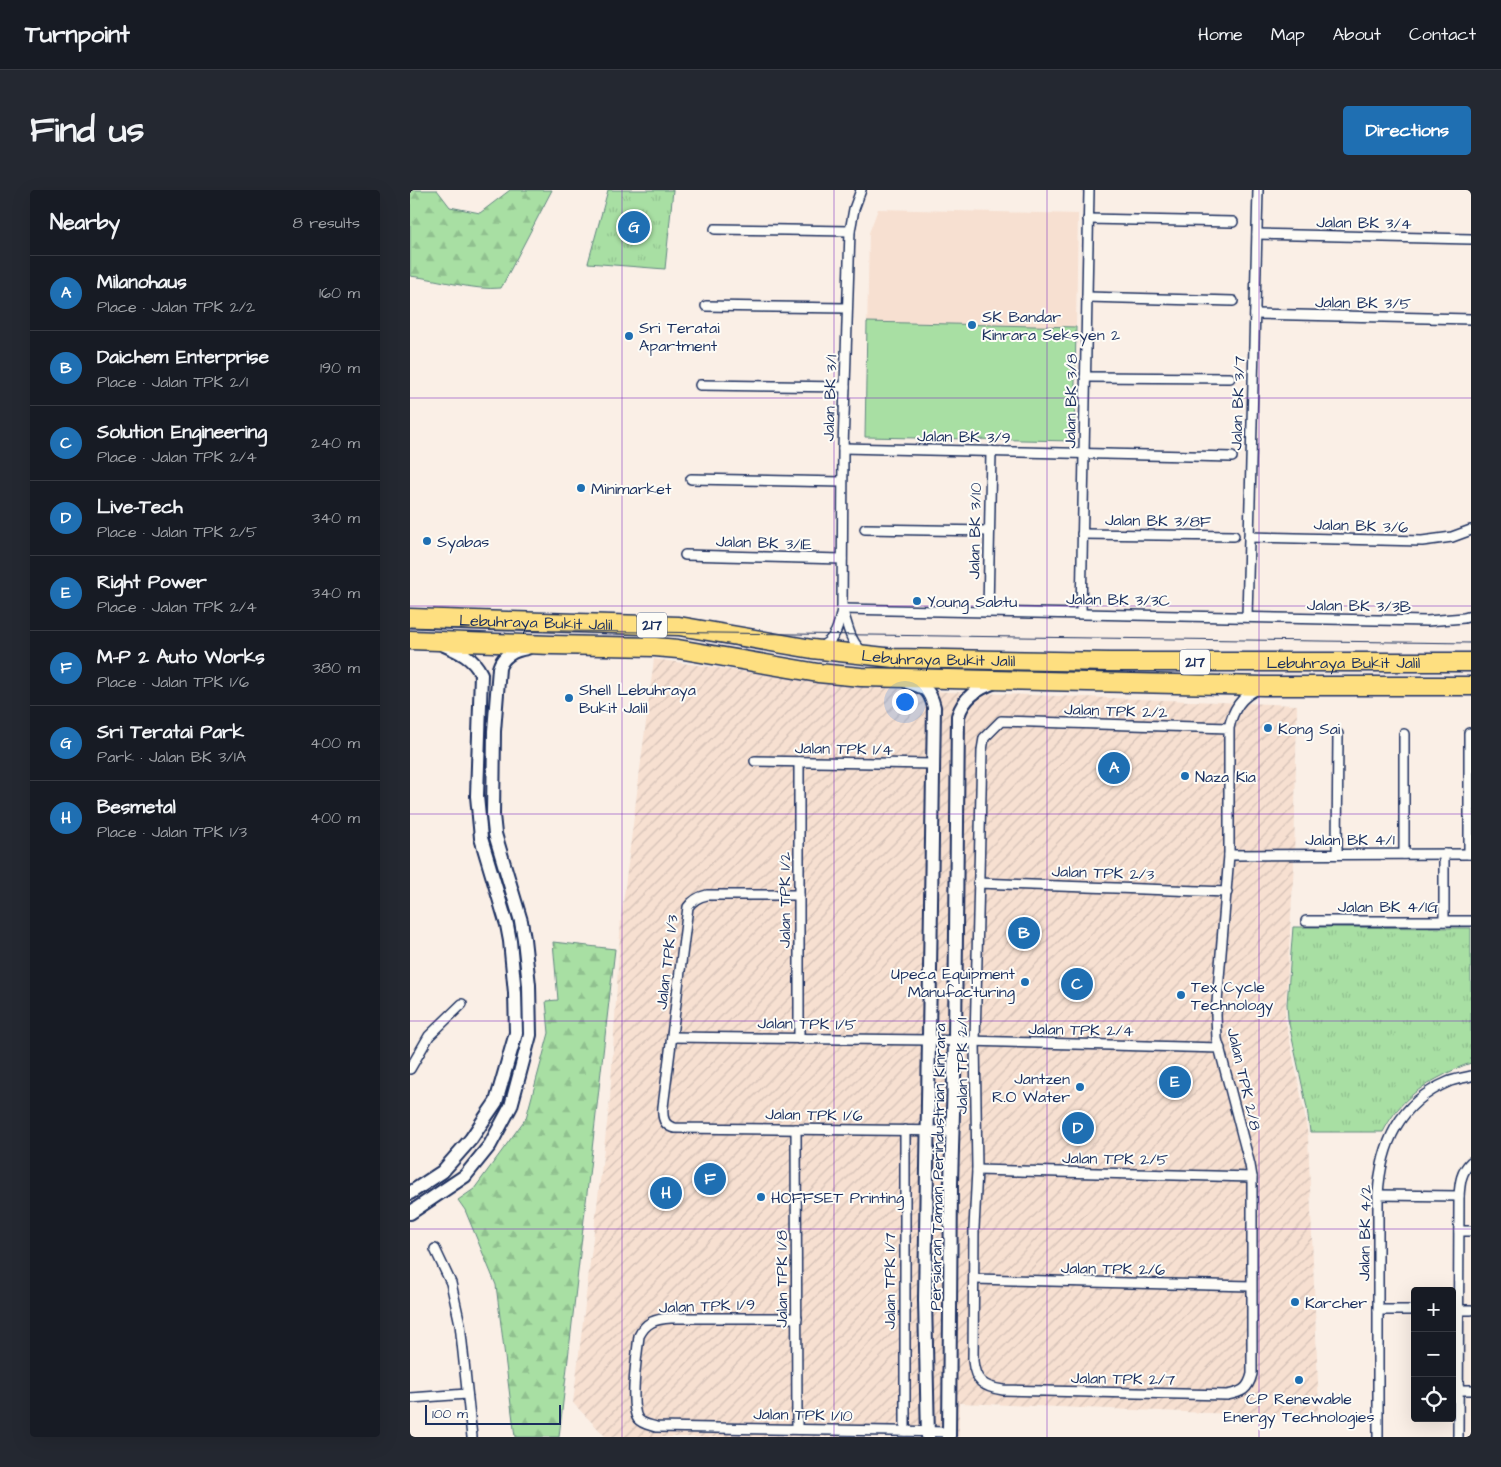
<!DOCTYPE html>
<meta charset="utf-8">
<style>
:root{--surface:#171b24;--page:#242831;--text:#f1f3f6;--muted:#9ea1a6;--line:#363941;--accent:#1f6fb2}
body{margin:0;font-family:"Architects Daughter",sans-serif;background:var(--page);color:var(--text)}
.controls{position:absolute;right:15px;bottom:15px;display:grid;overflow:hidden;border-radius:5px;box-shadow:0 5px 20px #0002}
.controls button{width:45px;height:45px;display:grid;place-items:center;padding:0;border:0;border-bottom:1px solid var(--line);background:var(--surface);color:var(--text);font:25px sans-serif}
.scale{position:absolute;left:15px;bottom:12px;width:136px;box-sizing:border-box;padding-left:5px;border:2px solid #1b2f5e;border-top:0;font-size:14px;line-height:18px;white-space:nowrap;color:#1b2f5e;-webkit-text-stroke:4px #fdfcf7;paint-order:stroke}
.you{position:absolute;left:494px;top:511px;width:18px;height:18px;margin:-12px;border:4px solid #fff;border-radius:50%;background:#1a73e8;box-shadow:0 0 0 8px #1a73e833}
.badge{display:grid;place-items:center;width:32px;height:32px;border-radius:50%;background:var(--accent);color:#fff;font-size:16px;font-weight:700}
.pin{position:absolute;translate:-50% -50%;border:2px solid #fff;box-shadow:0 1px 5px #0006}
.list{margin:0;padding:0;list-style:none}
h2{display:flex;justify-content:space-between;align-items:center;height:65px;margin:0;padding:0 20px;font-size:21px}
h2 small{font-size:16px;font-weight:400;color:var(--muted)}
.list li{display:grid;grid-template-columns:32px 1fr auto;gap:15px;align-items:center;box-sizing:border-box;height:75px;padding:0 20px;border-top:1px solid var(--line)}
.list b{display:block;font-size:19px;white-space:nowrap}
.list p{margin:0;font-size:16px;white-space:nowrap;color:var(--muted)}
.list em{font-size:16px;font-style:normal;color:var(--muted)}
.icon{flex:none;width:28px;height:28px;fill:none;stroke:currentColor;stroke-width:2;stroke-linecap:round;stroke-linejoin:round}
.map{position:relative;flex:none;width:1061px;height:1247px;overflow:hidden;border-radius:5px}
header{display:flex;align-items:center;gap:30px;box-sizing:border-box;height:70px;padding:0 25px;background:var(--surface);border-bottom:1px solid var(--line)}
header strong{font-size:24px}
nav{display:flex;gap:28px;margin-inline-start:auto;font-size:18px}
.intro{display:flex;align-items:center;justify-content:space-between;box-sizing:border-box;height:120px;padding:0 30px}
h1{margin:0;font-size:35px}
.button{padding:12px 22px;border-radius:5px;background:var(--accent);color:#fff;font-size:18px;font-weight:700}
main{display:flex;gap:30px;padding:0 30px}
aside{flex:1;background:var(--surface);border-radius:5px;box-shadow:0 5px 20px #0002}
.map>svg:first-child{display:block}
.built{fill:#f7e0d1}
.industrial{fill:url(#industrial-furrows)}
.green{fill:#a8dfa3;stroke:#628780}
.forest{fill:url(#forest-firs);stroke:#628780}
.park{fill:url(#park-tufts);stroke:#628780}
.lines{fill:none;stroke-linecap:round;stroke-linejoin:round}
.street-casing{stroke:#1b2f5e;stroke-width:12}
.secondary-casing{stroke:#1b2f5e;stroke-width:16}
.highway-casing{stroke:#1b2f5e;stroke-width:21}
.street{stroke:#fdfcf7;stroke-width:9}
.secondary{stroke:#fdfcf7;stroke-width:12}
.highway{stroke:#fedf80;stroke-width:18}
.tram{stroke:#1b2f5e;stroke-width:1}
.grid{fill:none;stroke:#7b2cbf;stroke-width:1;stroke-opacity:0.55}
.poi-dot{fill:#1f6fb2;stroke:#fdfcf7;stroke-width:2}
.labels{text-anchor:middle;stroke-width:4;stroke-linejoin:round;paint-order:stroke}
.shield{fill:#fdfcf7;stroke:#5f6c8c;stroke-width:1}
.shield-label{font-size:15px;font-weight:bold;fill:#1b2f5e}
.street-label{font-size:16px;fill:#1b2f5e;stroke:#fdfcf7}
.poi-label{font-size:16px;fill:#1b2f5e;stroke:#fdfcf7;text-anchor:start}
</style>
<header>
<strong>Turnpoint</strong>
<nav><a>Home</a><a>Map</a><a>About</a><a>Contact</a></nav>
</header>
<div class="intro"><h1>Find us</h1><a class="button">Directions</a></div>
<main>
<aside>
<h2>Nearby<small>8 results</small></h2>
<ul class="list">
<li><span class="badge">A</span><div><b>Milanohaus</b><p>Place · Jalan TPK 2/2</p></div><em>160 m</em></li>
<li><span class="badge">B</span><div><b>Daichem Enterprise</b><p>Place · Jalan TPK 2/1</p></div><em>190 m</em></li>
<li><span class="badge">C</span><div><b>Solution Engineering</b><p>Place · Jalan TPK 2/4</p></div><em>240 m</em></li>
<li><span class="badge">D</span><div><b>Live-Tech</b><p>Place · Jalan TPK 2/5</p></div><em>340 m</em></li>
<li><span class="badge">E</span><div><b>Right Power</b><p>Place · Jalan TPK 2/4</p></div><em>340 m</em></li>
<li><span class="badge">F</span><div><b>M-P 2 Auto Works</b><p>Place · Jalan TPK 1/6</p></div><em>380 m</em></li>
<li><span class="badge">G</span><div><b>Sri Teratai Park</b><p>Park · Jalan BK 3/1A</p></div><em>400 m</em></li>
<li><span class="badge">H</span><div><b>Besmetal</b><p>Place · Jalan TPK 1/3</p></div><em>400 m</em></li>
</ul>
</aside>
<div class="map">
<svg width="1061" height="1247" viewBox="0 0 1061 1247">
<defs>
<pattern id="industrial-furrows" width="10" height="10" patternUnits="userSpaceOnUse" patternTransform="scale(1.25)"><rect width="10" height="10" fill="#f7e0d1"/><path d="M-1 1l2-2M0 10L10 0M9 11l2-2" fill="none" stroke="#d3c0b6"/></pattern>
<pattern id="forest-firs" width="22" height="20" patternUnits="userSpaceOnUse" patternTransform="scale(1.25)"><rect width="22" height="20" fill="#a8dfa3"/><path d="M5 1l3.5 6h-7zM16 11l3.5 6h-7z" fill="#90c08f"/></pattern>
<pattern id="park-tufts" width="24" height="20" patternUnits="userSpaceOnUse" patternTransform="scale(1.25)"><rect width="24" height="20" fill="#a8dfa3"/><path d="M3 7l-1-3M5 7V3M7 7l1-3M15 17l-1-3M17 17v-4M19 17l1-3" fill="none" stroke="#90c08f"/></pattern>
</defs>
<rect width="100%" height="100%" fill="#faefe6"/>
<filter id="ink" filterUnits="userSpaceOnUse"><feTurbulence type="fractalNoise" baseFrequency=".02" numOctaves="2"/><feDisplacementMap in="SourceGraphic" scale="10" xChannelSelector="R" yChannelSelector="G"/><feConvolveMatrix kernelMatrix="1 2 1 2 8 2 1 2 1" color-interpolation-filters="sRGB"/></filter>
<g filter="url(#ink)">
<!-- built -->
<polygon class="built" points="468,19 668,24 664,251 455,247 459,43"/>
<!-- industrial -->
<polygon class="industrial" points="244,469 438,496 539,502 887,515 884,673 875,828 894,920 898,947 909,1219 899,1227 549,1213 549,1247 196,1247 163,1213 200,909 211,729"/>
<!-- green -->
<polygon class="green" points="457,132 666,137 664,251 455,247"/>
<!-- forest -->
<g class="forest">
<path d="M0 0H27L40 17 70 23 100 0H142L91 98C63 101 29 89 0 86Z"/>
<polygon points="143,752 205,759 149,1247 105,1247 86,1095 55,1020 48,1010 64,999 116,928 139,843 136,811 148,810"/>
</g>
<!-- park -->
<g class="park">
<polygon points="198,0 263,0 255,79 178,73"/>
<path d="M883 737 1061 738V873C1051 876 1041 881 1032 886 1004 900 987 915 973 942H900L897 918 878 829 877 814Z"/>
</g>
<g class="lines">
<defs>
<g id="street">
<polyline points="678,29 823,32"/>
<polyline points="305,39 440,41"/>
<polyline points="847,44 1061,49"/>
<polyline points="677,107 823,111"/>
<polyline points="296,116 437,118"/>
<polyline points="845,124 1061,129"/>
<polyline points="675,187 820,188"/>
<polyline points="290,195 435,197"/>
<polyline points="433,258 822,267"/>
<polyline points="281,289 432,292"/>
<polyline points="455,339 579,341"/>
<polyline points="672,344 824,346"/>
<polyline points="839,347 1012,351 1042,347 1061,340"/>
<polyline points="275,365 432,369"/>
<polyline points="432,419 1017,431 1054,428 1061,426"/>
<path d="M432 419C438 435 439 451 453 462"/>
<polyline points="578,422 581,261"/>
<polyline points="671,423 679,0"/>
<polyline points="837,427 848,0"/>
<path d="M409 457C426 451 429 435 432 419L433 258 440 41 444 19 451 0"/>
<path d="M819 538 591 531 574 548 572 560 565 851 567 980 564 1038 563 1171C565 1191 573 1197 593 1200L817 1205C832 1202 838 1200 842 1184V987L840 975 807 849 806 825 819 665V538C823 519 831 507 848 499"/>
<polyline points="1059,543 1059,664"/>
<polyline points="345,571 523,574"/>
<polyline points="389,572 389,849"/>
<polyline points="927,664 928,544"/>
<polyline points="994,664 994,544"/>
<polyline points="1034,664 1034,731"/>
<polyline points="819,665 1061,664"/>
<polyline points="568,693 817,702"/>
<path d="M389 705H297C288 707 283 710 278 717L253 917C252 928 254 936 265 938L543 941"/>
<polyline points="896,731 1061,731"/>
<polyline points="262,847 520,850 810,858"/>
<polyline points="0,879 19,846 52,814"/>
<polyline points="386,939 387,1239"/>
<polyline points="567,980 842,987"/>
<polyline points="968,1005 1049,1006"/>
<polyline points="1049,1041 1061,1041"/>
<polyline points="25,1059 41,1093 50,1134 62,1247"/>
<polyline points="564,1089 841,1096"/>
<polyline points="968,1120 1005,1120"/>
<polyline points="1042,1120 1061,1120"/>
<path d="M387 1128H261C245 1129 236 1132 229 1146 227 1164 219 1216 228 1229 232 1234 240 1235 246 1237L539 1242"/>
<polyline points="1048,1200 1061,1200"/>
<polyline points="0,1208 57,1204"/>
<polyline points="495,1241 495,940"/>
<path d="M968 1247V1005C971 954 989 913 1038 892 1045 889 1054 888 1061 886"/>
<path d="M1048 1247 1049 1006C1050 992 1051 982 1061 972"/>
</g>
<g id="secondary">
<path d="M497 492C514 497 520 499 524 517L515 1110 518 1247"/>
<path d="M0 1003 32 982 61 949 75 928 86 912 106 843 105 803 100 751 97 735 71 648 67 606 71 484C63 467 48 461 32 454"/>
<path d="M0 1023 55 986 80 955 101 916 120 845 119 795 114 749 111 731 85 644 83 625 84 541 89 478C93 465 104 460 117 458"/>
<path d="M539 1247 541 994 545 851 548 526C554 507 567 499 585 492"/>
</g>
<g id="highway">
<path id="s1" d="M0 428 269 436 402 459 484 468 700 472H1061"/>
<polyline points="0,450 142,455 245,457 268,459 408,483 451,487 854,496 1061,496"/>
</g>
</defs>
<!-- street casing -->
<use href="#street" class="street-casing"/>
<!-- secondary casing -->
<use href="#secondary" class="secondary-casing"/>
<!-- highway casing -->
<use href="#highway" class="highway-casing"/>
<!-- street -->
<use href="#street" class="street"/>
<!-- secondary -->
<use href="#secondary" class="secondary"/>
<!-- highway -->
<use href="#highway" class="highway"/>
<!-- tram -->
<polyline class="tram" points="0,437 82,440 1061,453"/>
</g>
</g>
<!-- grid -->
<path class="grid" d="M212 0V1247M424 0V1247M637 0V1247M849 0V1247M0 208H1061M0 416H1061M0 624H1061M0 831H1061M0 1039H1061"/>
<!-- markers -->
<g class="poi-dot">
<circle cx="562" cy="135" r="5"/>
<circle cx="219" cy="146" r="5"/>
<circle cx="171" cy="298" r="5"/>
<circle cx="17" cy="351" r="5"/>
<circle cx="507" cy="411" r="5"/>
<circle cx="159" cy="508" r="5"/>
<circle cx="858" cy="538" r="5"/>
<circle cx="775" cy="586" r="5"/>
<circle cx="615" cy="792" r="5"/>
<circle cx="771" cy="805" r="5"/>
<circle cx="670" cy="897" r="5"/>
<circle cx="351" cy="1007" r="5"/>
<circle cx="885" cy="1112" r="5"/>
<circle cx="889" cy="1190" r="5"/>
</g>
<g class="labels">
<!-- shield labels -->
<g class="shield">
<rect x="227" y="422.5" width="30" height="25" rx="4"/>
<rect x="770" y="459.5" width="30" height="25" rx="4"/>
</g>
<g class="shield-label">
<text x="242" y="440">217</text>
<text x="785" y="477">217</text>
</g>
<!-- street labels -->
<g class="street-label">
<text transform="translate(954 32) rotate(1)" y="6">Jalan BK 3/4</text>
<text transform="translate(953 112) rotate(1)" y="6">Jalan BK 3/5</text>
<text transform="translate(419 208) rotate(-88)" y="6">Jalan BK 3/1</text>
<text transform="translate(660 211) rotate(-89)" y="6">Jalan BK 3/8</text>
<text transform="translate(827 213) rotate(-88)" y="6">Jalan BK 3/7</text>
<text transform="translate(554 246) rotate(1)" y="6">Jalan BK 3/9</text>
<text transform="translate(748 330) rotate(1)" y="6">Jalan BK 3/8F</text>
<text transform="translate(951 335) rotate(2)" y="6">Jalan BK 3/6</text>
<text transform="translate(564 341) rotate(-89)" y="6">Jalan BK 3/10</text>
<text transform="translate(354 352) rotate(2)" y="6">Jalan BK 3/1E</text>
<text transform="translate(708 409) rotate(1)" y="6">Jalan BK 3/3C</text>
<text transform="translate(949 415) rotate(1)" y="6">Jalan BK 3/3B</text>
<text dy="6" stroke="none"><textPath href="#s1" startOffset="126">Lebuhraya Bukit Jalil</textPath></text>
<text dy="6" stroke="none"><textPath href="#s1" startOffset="531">Lebuhraya Bukit Jalil</textPath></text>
<text dy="6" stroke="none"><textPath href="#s1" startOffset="936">Lebuhraya Bukit Jalil</textPath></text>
<text transform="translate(706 520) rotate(2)" y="6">Jalan TPK 2/2</text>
<text transform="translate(434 558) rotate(1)" y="6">Jalan TPK 1/4</text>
<text x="940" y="655">Jalan BK 4/1</text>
<text transform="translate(693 682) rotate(2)" y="6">Jalan TPK 2/3</text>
<text transform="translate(374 710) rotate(-90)" y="6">Jalan TPK 1/2</text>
<text x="978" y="722">Jalan BK 4/1G</text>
<text transform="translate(256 772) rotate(-83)" y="6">Jalan TPK 1/3</text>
<text transform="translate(397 833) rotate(1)" y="6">Jalan TPK 1/5</text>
<text transform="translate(671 839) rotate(1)" y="6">Jalan TPK 2/4</text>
<text transform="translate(551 876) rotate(-90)" y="6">Jalan TPK 2/1</text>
<text transform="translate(835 889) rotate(77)" y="6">Jalan TPK 2/8</text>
<text transform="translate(404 924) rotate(1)" y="6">Jalan TPK 1/6</text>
<text transform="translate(705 968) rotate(1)" y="6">Jalan TPK 2/5</text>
<text transform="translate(527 977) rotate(-89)" y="6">Persiaran Taman Perindustrian Kinrara</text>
<text transform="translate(954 1043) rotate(-89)" y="6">Jalan BK 4/2</text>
<text transform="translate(703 1078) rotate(1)" y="6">Jalan TPK 2/6</text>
<text transform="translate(371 1089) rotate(-90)" y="6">Jalan TPK 1/8</text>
<text transform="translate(479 1091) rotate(-90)" y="6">Jalan TPK 1/7</text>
<text transform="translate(297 1115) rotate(-2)" y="6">Jalan TPK 1/9</text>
<text transform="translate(713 1188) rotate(1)" y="6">Jalan TPK 2/7</text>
<text transform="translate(393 1224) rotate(1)" y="6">Jalan TPK 1/10</text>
</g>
<!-- poi labels -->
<g class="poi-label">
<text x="572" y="132">SK Bandar<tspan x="572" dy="18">Kinrara Seksyen 2</tspan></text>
<text x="229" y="143">Sri Teratai<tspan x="229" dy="18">Apartment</tspan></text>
<text x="181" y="304">Minimarket</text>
<text x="27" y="357">Syabas</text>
<text x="517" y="417">Young Sabtu</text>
<text x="169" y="505">Shell Lebuhraya<tspan x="169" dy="18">Bukit Jalil</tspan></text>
<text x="868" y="544">Kong Sai</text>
<text x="785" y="592">Naza Kia</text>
<text x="605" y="789" text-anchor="end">Upeca Equipment<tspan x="605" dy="18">Manufacturing</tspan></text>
<text x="781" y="802">Tex Cycle<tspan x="781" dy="18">Technology</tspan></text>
<text x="660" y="894" text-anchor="end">Jantzen<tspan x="660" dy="18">R.O Water</tspan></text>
<text x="361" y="1013">HOFFSET Printing</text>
<text x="895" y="1118">Karcher</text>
<text x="889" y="1214" text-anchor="middle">CP Renewable<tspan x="889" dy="18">Energy Technologies</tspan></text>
</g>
</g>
</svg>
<div class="controls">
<button>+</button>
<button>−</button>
<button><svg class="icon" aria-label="locate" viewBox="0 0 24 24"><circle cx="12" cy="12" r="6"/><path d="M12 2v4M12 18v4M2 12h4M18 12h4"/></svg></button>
</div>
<div class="scale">100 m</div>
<div class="you"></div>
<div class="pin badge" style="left:704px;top:578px">A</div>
<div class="pin badge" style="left:614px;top:743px">B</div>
<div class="pin badge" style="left:667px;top:794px">C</div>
<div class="pin badge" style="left:668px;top:938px">D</div>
<div class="pin badge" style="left:765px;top:892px">E</div>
<div class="pin badge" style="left:300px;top:989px">F</div>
<div class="pin badge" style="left:224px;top:37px">G</div>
<div class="pin badge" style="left:256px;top:1003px">H</div>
</div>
</main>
